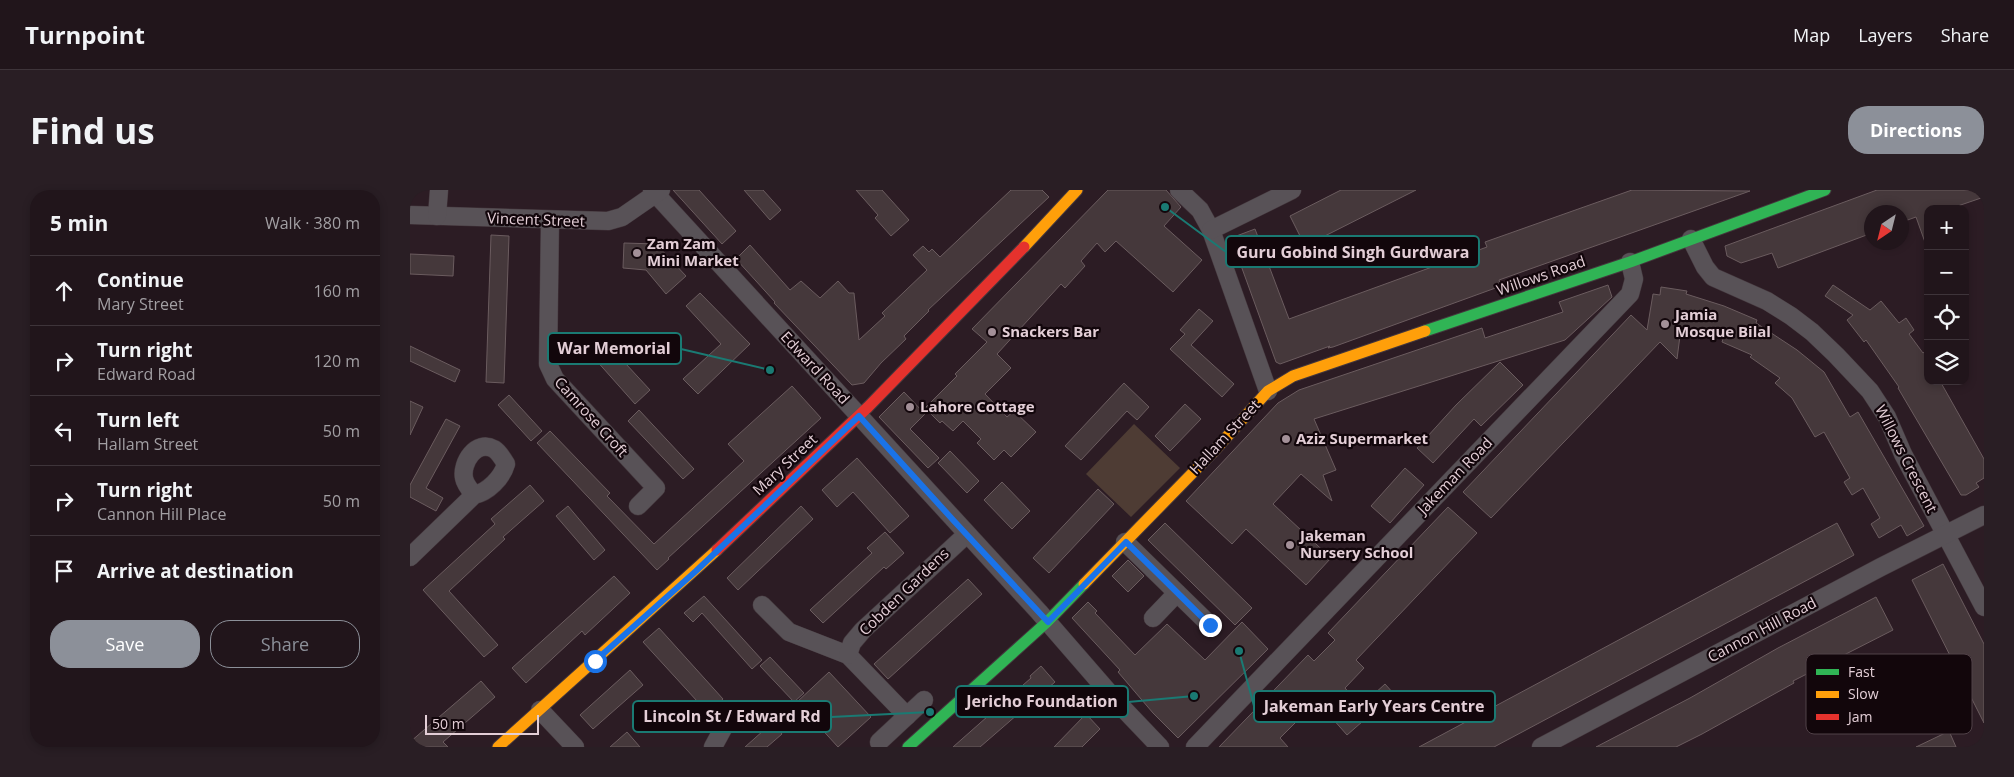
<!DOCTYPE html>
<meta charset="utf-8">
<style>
:root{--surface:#21151b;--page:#291e24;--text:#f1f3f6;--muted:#a29fa3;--line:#3e343a;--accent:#8c9099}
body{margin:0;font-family:"Open Sans",sans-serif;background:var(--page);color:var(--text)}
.controls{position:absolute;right:15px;top:15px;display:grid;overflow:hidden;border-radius:10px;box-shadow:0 2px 8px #0003}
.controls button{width:45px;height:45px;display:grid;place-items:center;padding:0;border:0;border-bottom:1px solid var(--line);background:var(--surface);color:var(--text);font:25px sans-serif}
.compass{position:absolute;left:1454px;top:15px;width:45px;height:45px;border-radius:50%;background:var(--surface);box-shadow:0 2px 8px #0003;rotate:215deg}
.scale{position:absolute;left:15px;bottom:12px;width:114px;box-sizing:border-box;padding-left:5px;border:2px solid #e3ced6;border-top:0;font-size:14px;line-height:18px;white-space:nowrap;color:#e3ced6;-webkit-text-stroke:4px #12060b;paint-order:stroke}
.stop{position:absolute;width:15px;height:15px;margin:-11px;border:4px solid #1a73e8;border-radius:50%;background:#fff}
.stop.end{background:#1a73e8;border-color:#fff;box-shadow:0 1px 5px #0008}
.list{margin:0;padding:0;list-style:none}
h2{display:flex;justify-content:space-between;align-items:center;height:65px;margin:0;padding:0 20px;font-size:21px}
h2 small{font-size:16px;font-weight:400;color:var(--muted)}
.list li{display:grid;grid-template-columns:32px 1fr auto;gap:15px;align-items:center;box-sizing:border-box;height:70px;padding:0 20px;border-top:1px solid var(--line)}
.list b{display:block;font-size:19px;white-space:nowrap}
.list p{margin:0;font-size:16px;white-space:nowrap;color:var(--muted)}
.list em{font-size:16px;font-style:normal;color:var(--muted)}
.actions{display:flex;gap:10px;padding:15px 20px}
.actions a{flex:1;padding:11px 0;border:1px solid var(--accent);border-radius:20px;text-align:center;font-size:18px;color:var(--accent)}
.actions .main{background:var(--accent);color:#fff}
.icon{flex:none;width:28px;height:28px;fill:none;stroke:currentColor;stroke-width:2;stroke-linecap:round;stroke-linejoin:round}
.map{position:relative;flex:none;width:1574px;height:557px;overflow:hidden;border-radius:20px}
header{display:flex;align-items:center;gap:30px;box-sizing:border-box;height:70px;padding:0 25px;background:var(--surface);border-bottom:1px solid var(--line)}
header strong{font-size:24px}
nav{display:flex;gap:28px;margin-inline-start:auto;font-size:18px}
.intro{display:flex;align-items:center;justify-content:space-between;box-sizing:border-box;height:120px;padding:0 30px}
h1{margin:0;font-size:35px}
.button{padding:12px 22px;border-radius:20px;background:var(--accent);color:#fff;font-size:18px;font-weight:700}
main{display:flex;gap:30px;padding:0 30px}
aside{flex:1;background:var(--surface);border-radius:20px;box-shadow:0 2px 8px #0003}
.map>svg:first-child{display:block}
.green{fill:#4e3c34}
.building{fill:#45383b;stroke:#6b5c5f}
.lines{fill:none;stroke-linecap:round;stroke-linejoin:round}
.street-casing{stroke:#44373d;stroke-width:19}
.fast-casing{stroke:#44373d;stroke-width:13}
.slow-casing{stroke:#44373d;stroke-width:13}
.jam-casing{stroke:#44373d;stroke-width:13}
.street{stroke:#585257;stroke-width:18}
.fast{stroke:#30b455;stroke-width:11}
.slow{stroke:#ff9f0a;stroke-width:11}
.jam{stroke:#e5322d;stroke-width:11}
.route{stroke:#1a73e8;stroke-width:6}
.poi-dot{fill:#a39098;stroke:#12060b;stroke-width:2}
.labels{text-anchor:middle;stroke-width:4.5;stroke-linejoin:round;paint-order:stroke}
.street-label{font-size:15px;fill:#e3ced6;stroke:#12060b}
.poi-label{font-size:15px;font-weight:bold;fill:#e3ced6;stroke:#12060b;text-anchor:start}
.key{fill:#12060b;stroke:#514248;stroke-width:1}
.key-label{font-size:14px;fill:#e3ced6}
.leader{fill:none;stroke:#1a7a73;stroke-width:2}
.callout-dot{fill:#1a7a73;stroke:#12060b;stroke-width:2}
.callout{fill:#12060b;stroke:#1a7a73;stroke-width:2}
.callout-label{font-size:16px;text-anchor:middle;font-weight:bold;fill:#e3ced6}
</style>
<header>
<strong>Turnpoint</strong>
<nav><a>Map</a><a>Layers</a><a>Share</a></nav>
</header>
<div class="intro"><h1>Find us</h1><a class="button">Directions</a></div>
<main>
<aside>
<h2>5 min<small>Walk · 380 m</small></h2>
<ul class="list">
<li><svg class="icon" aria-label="ahead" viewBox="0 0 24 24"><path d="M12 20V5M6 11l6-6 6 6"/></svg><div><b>Continue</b><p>Mary Street</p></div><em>160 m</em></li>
<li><svg class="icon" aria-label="right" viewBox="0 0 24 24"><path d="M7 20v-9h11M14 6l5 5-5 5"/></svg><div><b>Turn right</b><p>Edward Road</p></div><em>120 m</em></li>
<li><svg class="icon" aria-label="left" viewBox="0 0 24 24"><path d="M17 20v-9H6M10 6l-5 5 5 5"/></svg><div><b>Turn left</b><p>Hallam Street</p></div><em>50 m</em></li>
<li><svg class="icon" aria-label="right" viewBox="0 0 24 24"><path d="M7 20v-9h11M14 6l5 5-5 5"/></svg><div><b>Turn right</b><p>Cannon Hill Place</p></div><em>50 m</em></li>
<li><svg class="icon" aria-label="arrive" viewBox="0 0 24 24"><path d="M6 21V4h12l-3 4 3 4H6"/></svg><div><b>Arrive at destination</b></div></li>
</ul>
<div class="actions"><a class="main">Save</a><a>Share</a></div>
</aside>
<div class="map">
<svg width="1574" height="557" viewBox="0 0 1574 557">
<rect width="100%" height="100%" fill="#2c1c24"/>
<!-- green -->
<polygon class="green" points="724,234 770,278 721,327 676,284"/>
<!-- building -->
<g class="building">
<polygon points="263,0 289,0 326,41 312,54"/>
<polygon points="334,0 353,0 371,20 360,30"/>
<polygon points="446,0 472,0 499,30 481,46 465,28 468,25"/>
<polygon points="601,0 632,0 639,7 518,120 519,121 494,146 496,149 471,173 454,193 442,195 364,113 365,112 326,69 340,55 380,100 391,91 410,108 428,91 439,103 444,103 449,150 475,126 472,123 517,80 503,65 513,56 519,62 522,59 530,67"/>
<polygon points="698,0 756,0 771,17 754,36 792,70 763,102 706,51 695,62 687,53 671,71 675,76 655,98 651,94 587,164 601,178 575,204 597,227 604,221 626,242 601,267 594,260 584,270 567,253 571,249 553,231 543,241 532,231 530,233 515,218 547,186 545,184 577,152 562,139"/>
<polygon points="931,0 1006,0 895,56 880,26"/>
<polygon points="1222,0 1340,1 1089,90 1091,96 923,157 918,158 920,156 870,174 866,172 821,48 845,39 879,129 1077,57 1075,52"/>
<polygon points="1467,0 1574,0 1574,7 1539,19 1518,19 1518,55 1516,55 1506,27 1492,32 1492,22 1462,22 1462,43 1368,78 1362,63 1331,73 1317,66 1315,56"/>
<polygon points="81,45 99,46 94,193 76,192"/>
<polygon points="214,53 246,54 276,86 256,104 236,80 213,78"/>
<polygon points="0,64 44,66 43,86 0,84"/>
<polygon points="1198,95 1202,107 1155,150 904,229 926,280 913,285 922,311 891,284 863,314 921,368 896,395 836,339 822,354 776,311 868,213 889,200 1072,138 1075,148 1153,122 1149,112"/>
<polygon points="1423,95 1460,120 1471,111 1489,133 1496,128 1504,140 1499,144 1513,163 1518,159 1518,191 1530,191 1574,269 1574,288 1566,293 1569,297 1556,305 1551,305 1488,198 1489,197 1456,150 1454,152 1437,130 1443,125 1415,106"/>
<polygon points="1251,97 1277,101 1276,104 1314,116 1347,130 1346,133 1387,160 1414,182 1440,227 1448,222 1514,336 1497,346 1491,335 1469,348 1461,334 1470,328 1453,298 1442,305 1434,292 1440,288 1414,242 1405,247 1382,208 1365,193 1370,188 1340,167 1342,165 1312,152 1313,149 1271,138 1267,169 1250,152 1081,328 1053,302 1221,125 1237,140 1243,104 1250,105"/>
<polygon points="290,103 340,154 288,204 273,189 311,154 276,116"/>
<polygon points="789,119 803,131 781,155 824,194 812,207 760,159 775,144 770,140"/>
<polygon points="191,147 240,200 225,214 177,160"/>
<polygon points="0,156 50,180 45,192 0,171"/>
<polygon points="1090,172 1113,195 1071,236 1064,229 1023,273 1007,258 1046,215"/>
<polygon points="714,193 739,217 727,230 717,221 671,270 655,256"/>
<polygon points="382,196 411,228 258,368 259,369 247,380 127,253 140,241 200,303 197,306 244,354 334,271 318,254"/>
<polygon points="494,202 515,224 500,239 529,268 518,278 469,227"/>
<polygon points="99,205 132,241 121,251 88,215"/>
<polygon points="0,211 13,217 0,245"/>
<polygon points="775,214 791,229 760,261 745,246"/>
<polygon points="229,220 284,279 273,289 218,231"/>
<polygon points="36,229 50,236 16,298 33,308 26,321 0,307 0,295"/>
<polygon points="540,261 569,291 557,303 528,273"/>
<polygon points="447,268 499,326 480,343 443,302 427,317 412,300"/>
<polygon points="995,278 1014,295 980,333 961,316"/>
<polygon points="592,292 620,321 602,339 574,310"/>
<polygon points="120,295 134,311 93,347 95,349 39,401 88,455 74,467 13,400 85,334 81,329"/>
<polygon points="688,299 704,314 639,383 623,368"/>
<polygon points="158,316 195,360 184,370 146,326"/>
<polygon points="391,316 403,329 328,400 317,388"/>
<polygon points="1038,317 1067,343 946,470 954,478 935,498 951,516 975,494 984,504 937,545 907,511 870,548 878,557 809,557 898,465 904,471 925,450 918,443"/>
<polygon points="755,333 842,418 825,435 738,350"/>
<polygon points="1427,333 1444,365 1433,371 1084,557 1009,557"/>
<polygon points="475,342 494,363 476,379 474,377 413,433 400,420 462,363 457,358"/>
<polygon points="718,370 734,386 718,402 702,386"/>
<polygon points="1533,374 1574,454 1574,533 1502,390"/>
<polygon points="204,386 220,403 175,445 172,441 116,493 102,478"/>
<polygon points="558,389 572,404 478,489 464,474"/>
<polygon points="294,406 352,470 342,479 292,423 283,432 274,423"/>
<polygon points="1466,407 1483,440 1383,491 1384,493 1292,544 1266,557 1186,557 1280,508 1368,458"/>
<polygon points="678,412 687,421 685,423 725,465 757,434 795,470 832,432 858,459 768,548 743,523 708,482 710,480 662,428"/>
<polygon points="249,438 313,509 298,523 233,452"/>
<polygon points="360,467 394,503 384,512 350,476"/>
<polygon points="631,476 645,492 570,557 543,557 621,488 620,486"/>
<polygon points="220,480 233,495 183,539 170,525"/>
<polygon points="419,482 461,527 428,557 387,512"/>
<polygon points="71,491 85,507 33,552 38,557 0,557 0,552"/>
<polygon points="676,524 690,539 672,557 644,557"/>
<polygon points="363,532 372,544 357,557 335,557"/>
<polygon points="1539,541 1546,557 1506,557 1529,546"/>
<polygon points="217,542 230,557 200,557"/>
</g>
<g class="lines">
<defs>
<g id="street">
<polyline points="242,0 629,422 708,513 750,557"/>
<polyline points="769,0 790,20 801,40 858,201"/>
<polyline points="0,25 198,31 212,27 251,0"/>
<polyline points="27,26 29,0"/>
<polyline points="140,31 138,174 145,189 246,298 228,316"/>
<polyline points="801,40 882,0"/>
<polyline points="1281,49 1295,77 1303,87 1357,111 1381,126 1402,142 1426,165 1460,201 1477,227 1493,264 1574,417"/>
<polyline points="715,352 800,435"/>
<path d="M0 367 64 305C78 302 92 288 96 274 93 269 89 262 84 259 66 249 51 273 54 288 55 294 60 300 64 305"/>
<polyline points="352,415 379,442 438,465 497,526"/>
<polyline points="743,428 767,403"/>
<polyline points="438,465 442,453 453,440 557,344"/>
<polyline points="130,520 165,557"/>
<polyline points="469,552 514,510"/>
<polyline points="303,557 322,522"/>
<polyline points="785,557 1220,104 1224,89 1220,72"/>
<polyline points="1131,557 1471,377 1574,325"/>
</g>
<g id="fast">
<polyline points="1015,141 1220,72 1415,0"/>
<polyline points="498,557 637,432 674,394"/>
</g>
<g id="slow">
<polyline points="614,57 667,0"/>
<polyline points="674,394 805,260 858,201 883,186 1015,141"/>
<polyline points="88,557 307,360"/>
</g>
<polyline id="jam" points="307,360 458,217 614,57"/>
</defs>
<!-- street casing -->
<use href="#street" class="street-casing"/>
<!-- fast casing -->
<use href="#fast" class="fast-casing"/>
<!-- slow casing -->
<use href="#slow" class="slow-casing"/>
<!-- jam casing -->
<use href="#jam" class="jam-casing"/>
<!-- street -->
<use href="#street" class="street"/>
<!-- fast -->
<use href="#fast" class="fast"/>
<!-- slow -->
<use href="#slow" class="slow"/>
<!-- jam -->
<use href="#jam" class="jam"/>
</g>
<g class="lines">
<!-- route -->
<polyline class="route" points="185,471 286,381 449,226 544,331 638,432 716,352 800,435"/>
</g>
<!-- markers -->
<g class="poi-dot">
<circle cx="227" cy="63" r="5"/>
<circle cx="1255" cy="134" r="5"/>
<circle cx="582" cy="142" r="5"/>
<circle cx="500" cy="217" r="5"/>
<circle cx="876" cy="249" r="5"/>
<circle cx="880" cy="355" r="5"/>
</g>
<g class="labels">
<!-- street labels -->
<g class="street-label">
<text transform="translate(126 30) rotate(2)" y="5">Vincent Street</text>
<text transform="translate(1131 86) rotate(-19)" y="5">Willows Road</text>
<text transform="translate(405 178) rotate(47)" y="5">Edward Road</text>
<text transform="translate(181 227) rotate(48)" y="5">Camrose Croft</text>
<text transform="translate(815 247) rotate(-47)" y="5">Hallam Street</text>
<text transform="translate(1496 269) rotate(63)" y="5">Willows Crescent</text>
<text transform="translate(375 275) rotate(-43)" y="5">Mary Street</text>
<text transform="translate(1045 286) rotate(-46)" y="5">Jakeman Road</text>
<text transform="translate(494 402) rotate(-44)" y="5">Cobden Gardens</text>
<text transform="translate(1352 440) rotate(-28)" y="5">Cannon Hill Road</text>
</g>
<!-- poi labels -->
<g class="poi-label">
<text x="237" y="59">Zam Zam<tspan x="237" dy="17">Mini Market</tspan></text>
<text x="1265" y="130">Jamia<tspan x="1265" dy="17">Mosque Bilal</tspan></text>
<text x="592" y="147">Snackers Bar</text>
<text x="510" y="222">Lahore Cottage</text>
<text x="886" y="254">Aziz Supermarket</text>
<text x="890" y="351">Jakeman<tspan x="890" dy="17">Nursery School</tspan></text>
</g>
</g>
<!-- legend -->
<rect x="1396" y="464" width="166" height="80" rx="8" class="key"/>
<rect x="1406" y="479" width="23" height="6" fill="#30b455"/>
<rect x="1406" y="501" width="23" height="7" fill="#ff9f0a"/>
<rect x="1406" y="524" width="23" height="6" fill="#e5322d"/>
<g class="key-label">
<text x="1438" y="487">Fast</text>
<text x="1438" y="509">Slow</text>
<text x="1438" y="532">Jam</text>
</g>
<!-- callouts -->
<path class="leader" d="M755 17L816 62M360 180L271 159M784 506L718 512M829 461L844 516M520 522L421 527"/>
<g class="callout-dot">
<circle cx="755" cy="17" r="5"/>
<circle cx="360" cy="180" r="5"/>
<circle cx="784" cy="506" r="5"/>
<circle cx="829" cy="461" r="5"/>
<circle cx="520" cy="522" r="5"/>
</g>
<g class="callout">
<rect x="816" y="46" width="253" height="31" rx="5"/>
<rect x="138" y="143" width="133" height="31" rx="5"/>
<rect x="546" y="496" width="172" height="31" rx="5"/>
<rect x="844" y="501" width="241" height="31" rx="5"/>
<rect x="223" y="511" width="198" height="31" rx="5"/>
</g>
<g class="callout-label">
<text x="943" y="68">Guru Gobind Singh Gurdwara</text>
<text x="204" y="164">War Memorial</text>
<text x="632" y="517">Jericho Foundation</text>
<text x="964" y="522">Jakeman Early Years Centre</text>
<text x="322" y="532">Lincoln St / Edward Rd</text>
</g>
</svg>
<div class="controls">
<button>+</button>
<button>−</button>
<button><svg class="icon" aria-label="locate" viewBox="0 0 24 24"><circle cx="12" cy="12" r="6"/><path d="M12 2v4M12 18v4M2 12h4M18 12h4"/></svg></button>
<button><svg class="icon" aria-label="layers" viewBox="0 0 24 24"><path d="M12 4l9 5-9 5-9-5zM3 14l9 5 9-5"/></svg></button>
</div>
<svg class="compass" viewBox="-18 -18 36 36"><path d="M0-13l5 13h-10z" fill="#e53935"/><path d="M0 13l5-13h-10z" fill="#a29fa3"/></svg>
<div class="scale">50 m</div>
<div class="stop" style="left:185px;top:471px"></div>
<div class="stop end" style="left:800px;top:435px"></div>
</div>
</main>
